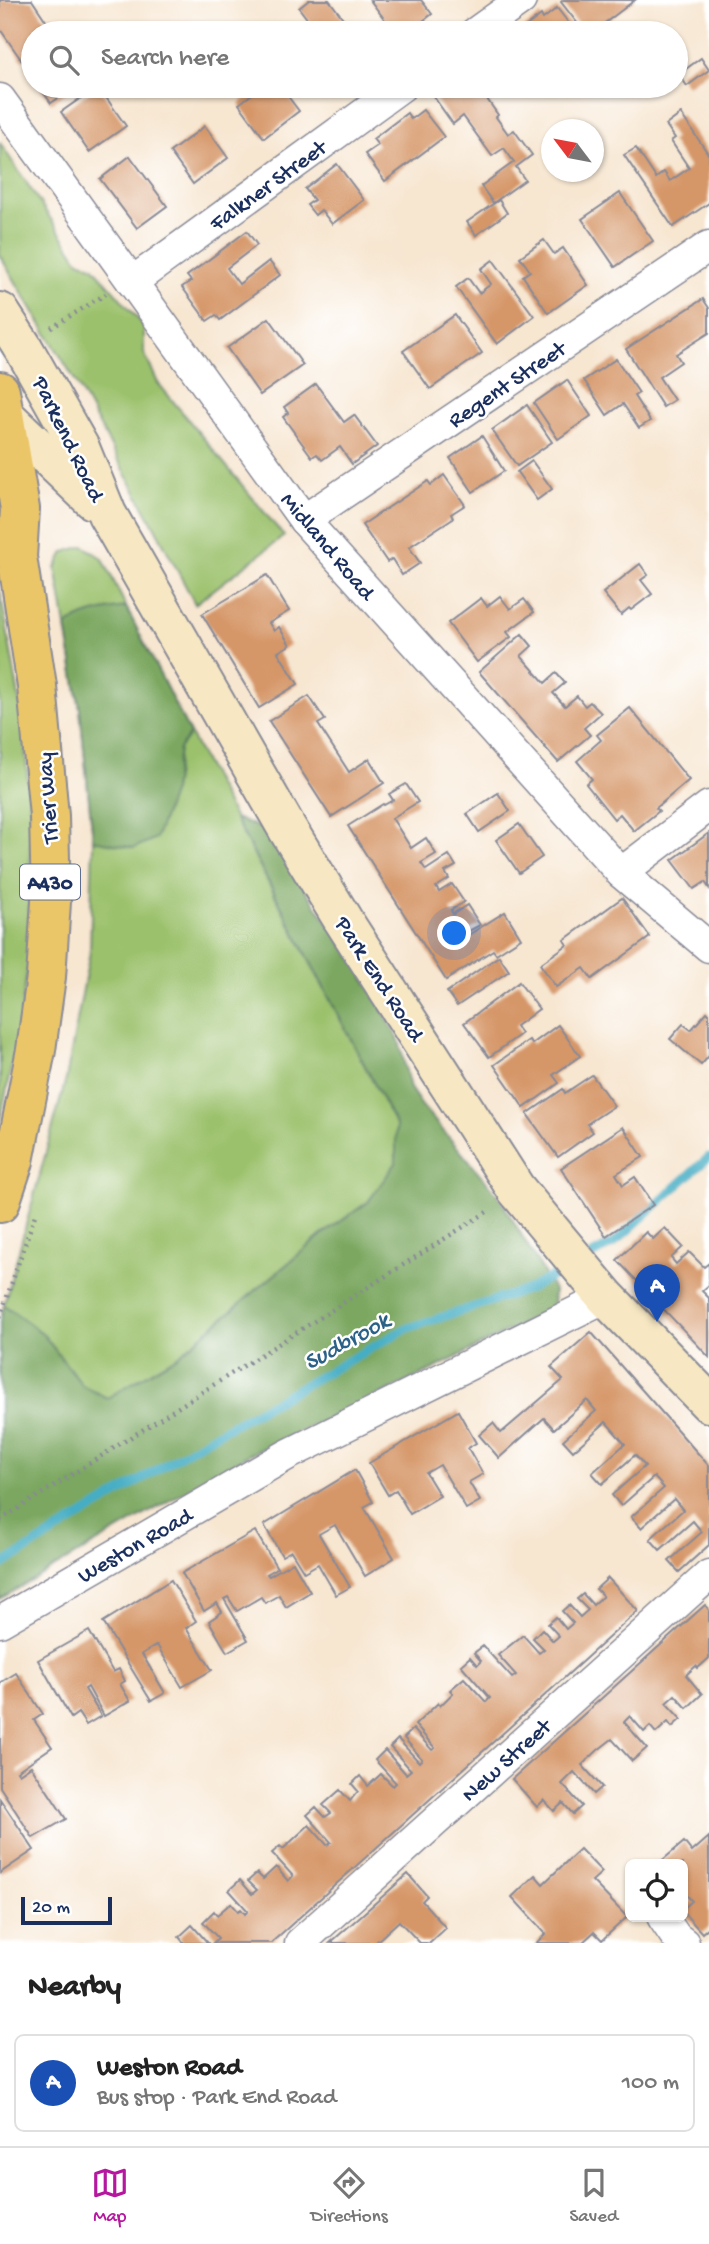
<!DOCTYPE html>
<meta charset="utf-8">
<style>
:root{--surface:#fff;--page:#f2f2f2;--text:#222;--muted:#767676;--line:#e0e0e0;--accent:#b5179e}
body{margin:0;font-family:"Gochi Hand",sans-serif;background:var(--page);color:var(--text)}
.controls{position:absolute;right:21px;bottom:21px;display:grid;overflow:hidden;border-radius:10px;box-shadow:0 2px 5px #0004}
.controls button{width:63px;height:63px;display:grid;place-items:center;padding:0;border:0;border-bottom:2px solid var(--line);background:var(--surface);color:var(--text);font:35px sans-serif}
.compass{position:absolute;left:541px;top:119px;width:63px;height:63px;border-radius:50%;background:var(--surface);box-shadow:0 2px 5px #0004;rotate:302deg}
.scale{position:absolute;left:21px;bottom:18px;width:91px;box-sizing:border-box;padding-left:7px;border:4px solid #1b2f5e;border-top:0;font-size:19px;line-height:24px;white-space:nowrap;color:#1b2f5e;-webkit-text-stroke:5px #fff;paint-order:stroke}
.you{position:absolute;left:455px;top:934px;width:24px;height:24px;margin:-18px;border:5px solid #fff;border-radius:50%;background:#1a73e8;box-shadow:0 0 0 10px #1a73e833}
.badge{display:grid;place-items:center;width:46px;height:46px;border-radius:50%;background:var(--accent);color:#fff;font-size:23px;font-weight:700}
.pin{position:absolute;translate:-50% -58px;filter:drop-shadow(0 2px 4px #0008)}
.pin::after{content:'';position:absolute;top:37px;width:24px;height:21px;background:inherit;clip-path:polygon(0 0,100% 0,50% 100%)}
.list{margin:0;padding:0;list-style:none}
h2{display:flex;justify-content:space-between;align-items:center;height:91px;margin:0;padding:0 28px;font-size:30px}
h2 small{font-size:23px;font-weight:400;color:var(--muted)}
.list li{display:grid;grid-template-columns:46px 1fr auto;gap:21px;align-items:center;box-sizing:border-box;height:98px;margin:0 14px 14px;padding:0 14px;border:2px solid var(--line);border-radius:10px}
.list b{display:block;font-size:26px;white-space:nowrap}
.list p{margin:0;font-size:23px;white-space:nowrap;color:var(--muted)}
.list em{font-size:23px;font-style:normal;color:var(--muted)}
.icon{flex:none;width:38px;height:38px;fill:none;stroke:currentColor;stroke-width:2;stroke-linecap:round;stroke-linejoin:round}
.map{position:relative;flex:none;width:709px;height:1943px;overflow:hidden}
.search{position:absolute;background:var(--surface);box-shadow:0 2px 5px #0004;left:21px;right:21px;top:21px;height:77px;display:flex;align-items:center;gap:18px;box-sizing:border-box;padding:0 24px;border-radius:38px;color:var(--muted);font-size:26px}
.sheet{height:203px;background:var(--surface)}
nav{display:flex;justify-content:space-around;align-items:center;box-sizing:border-box;height:98px;border-top:2px solid var(--line);background:var(--surface);font-size:19px;color:var(--muted)}
nav a{display:grid;justify-items:center;gap:4px}
nav .on{color:var(--accent)}
.map>svg:first-child{display:block}
.green{fill:#9bc16c;stroke:#5b7865;stroke-width:2}
.forest{fill:#7ca760;stroke:#4c6b5f;stroke-width:2}
.lines{fill:none;stroke-linecap:round;stroke-linejoin:round}
.stream{stroke:#44adc4;stroke-width:9}
.building{fill:#d59668}
.street-casing{stroke:#898a97;stroke-width:33}
.secondary-casing{stroke:#898a97;stroke-width:42}
.primary-casing{stroke:#898a97;stroke-width:42}
.path{stroke:#898a97;stroke-width:4.5;stroke-dasharray:2 5;stroke-linecap:butt}
.street{stroke:#fff;stroke-width:30}
.secondary{stroke:#f7e8c3;stroke-width:38}
.primary{stroke:#ebc669;stroke-width:38}
.labels{text-anchor:middle;stroke-width:5;stroke-linejoin:round;paint-order:stroke}
.shield{fill:#fff;stroke:#5f6d8e;stroke-width:2}
.shield-label{font-size:21px;font-weight:bold;fill:#1b2f5e}
.street-label{font-size:23px;fill:#1b2f5e;stroke:#fff}
.water-label{font-size:24px;font-style:italic;fill:#2b6187;stroke:#fff}
</style>
<div class="map">
<svg width="709" height="1943" viewBox="0 0 709 1943">
<rect width="100%" height="100%" fill="#fff"/>
<filter id="ink" filterUnits="userSpaceOnUse"><feTurbulence type="fractalNoise" baseFrequency=".0143" numOctaves="2"/><feDisplacementMap in="SourceGraphic" scale="14" xChannelSelector="R" yChannelSelector="G"/><feConvolveMatrix kernelMatrix="1 2 1 2 8 2 1 2 1" color-interpolation-filters="sRGB"/></filter>
<filter id="wash" filterUnits="userSpaceOnUse"><feTurbulence type="fractalNoise" baseFrequency=".00686" numOctaves="4" result="noise"/><feDisplacementMap in="SourceGraphic" scale="28" xChannelSelector="R" yChannelSelector="G"/><feGaussianBlur stdDeviation="1.57" result="paint"/><feColorMatrix in="noise" values="0 0 0 0 0 0 0 0 0 0 0 0 0 0 0 0 0 1.4 0 .05"/><feComposite in="paint" operator="in"/></filter>
<g filter="url(#wash)">
<rect width="100%" height="100%" fill="#f7e6d0"/>
<!-- green -->
<g class="green">
<polygon points="0,143 79,261 93,266 144,326 144,353 158,383 284,536 195,604 151,520 73,377 0,256"/>
<polygon points="84,546 103,559 160,677 396,1125 396,1163 368,1202 323,1234 179,1355 107,1399 82,1385 42,1333 4,1305 66,1079 90,952 93,840 80,709 56,568 64,552"/>
<polygon points="0,590 23,720 31,822 28,966 17,1038 0,1122"/>
</g>
<!-- forest -->
<g class="forest">
<path d="M126 607 190 734 179 749 173 791 156 838 134 848 93 840 80 709 66 627C80 613 106 610 126 607Z"/>
<polygon points="235,818 263,829 356,963 399,1040 410,1088 422,1106 498,1195 554,1290 553,1308 420,1376 248,1455 0,1599 0,1322 4,1305 42,1333 82,1385 107,1398 179,1355 323,1234 368,1202 396,1163 396,1125"/>
</g>
<g class="lines">
<!-- stream -->
<g class="stream">
<polyline points="585,1259 614,1243 709,1157"/>
<polyline points="0,1566 207,1439 405,1329 529,1289 570,1267"/>
</g>
</g>
<g id="blocks">
<!-- building -->
<g class="building">
<polygon points="0,0 32,0 54,33 33,33 33,54 22,61 0,29"/>
<polygon points="309,0 329,0 349,26 342,32 343,33 318,33 299,8"/>
<polygon points="370,0 421,0 432,14 407,33 395,33"/>
<polygon points="563,0 635,0 601,26 606,33 585,33 561,2"/>
<polygon points="557,8 574,30 570,33 517,33 541,15 543,19"/>
<polygon points="307,24 314,33 296,33"/>
<polygon points="701,58 709,70 687,86 679,74"/>
<polygon points="33,60 33,77 26,66"/>
<polygon points="39,86 76,86 51,103"/>
<polygon points="98,86 126,126 89,152 61,112"/>
<polygon points="252,86 280,86 299,111 264,138 239,104 256,91"/>
<polygon points="441,86 493,86 498,92 487,99 498,115 496,117 508,134 514,130 532,155 516,167 525,180 493,203 481,186 514,162 504,148 492,156 463,116 453,124 431,93"/>
<polygon points="423,110 444,137 385,181 365,154 378,145 373,139 407,113 411,119"/>
<polygon points="681,114 709,155 709,203 673,227 624,155 636,148 656,178 664,172 670,181 689,168 671,141 675,138 666,125"/>
<polygon points="205,126 228,158 193,184 170,152"/>
<polygon points="130,156 167,206 137,228 100,179"/>
<polygon points="337,164 364,200 332,224 321,210 315,215 307,205 314,200 305,189"/>
<polygon points="620,193 653,241 615,267 582,219"/>
<polygon points="499,200 507,213 476,235 467,222"/>
<polygon points="247,231 257,245 227,268 239,284 269,261 280,275 220,320 216,315 207,321 182,287 191,281 187,276"/>
<polygon points="544,240 554,254 563,248 588,285 548,313 523,276 530,271 520,257"/>
<polygon points="493,260 534,316 497,344 456,287 468,278 479,293 491,284 481,269"/>
<polygon points="703,299 709,308 709,333 676,354 681,362 659,377 674,400 663,407 626,349"/>
<polygon points="455,315 482,353 430,389 403,351"/>
<polygon points="269,318 303,365 260,395 227,348"/>
<polygon points="616,359 639,393 634,396 650,421 639,428 623,404 607,415 584,380"/>
<polygon points="567,380 591,416 558,439 534,403"/>
<polygon points="316,384 344,422 354,415 377,446 352,464 340,447 322,460 317,454 312,457 283,417 288,413 284,407"/>
<polygon points="527,405 552,442 517,466 492,430"/>
<polygon points="482,436 504,471 473,492 450,458"/>
<polygon points="532,461 552,489 537,500 517,472"/>
<polygon points="444,475 465,505 451,514 453,518 409,547 420,563 402,575 392,559 387,562 362,525 428,481 431,485"/>
<polygon points="640,564 648,575 641,580 652,594 631,610 629,608 621,615 603,593"/>
<polygon points="267,575 289,611 269,623 274,631 279,627 290,645 278,652 298,684 259,708 202,614"/>
<polygon points="500,596 510,609 524,599 534,612 507,632 511,637 477,662 448,623 481,598 487,606"/>
<polygon points="522,634 532,646 521,656 545,683 556,673 565,683 553,693 565,706 577,696 585,706 590,702 601,713 584,728 590,735 558,762 479,672"/>
<polygon points="309,696 325,720 318,724 349,772 369,759 384,783 331,817 269,721"/>
<polygon points="630,708 689,780 656,808 659,811 634,831 620,814 614,819 586,784 592,779 577,761 601,740 597,735"/>
<polygon points="406,784 418,802 392,818 411,848 426,838 436,854 421,863 426,870 449,855 456,866 445,872 449,879 436,887 439,892 452,884 464,902 451,910 453,914 467,905 480,925 465,933 467,936 505,912 521,938 496,954 493,950 446,980 348,826 383,804 384,805 393,800 389,794"/>
<polygon points="498,793 510,811 479,832 467,814"/>
<polygon points="519,824 542,857 519,873 496,840"/>
<polygon points="709,833 709,888 705,882 694,889 672,860"/>
<polygon points="622,898 650,937 592,979 584,968 556,987 540,964 567,945 564,940"/>
<polygon points="499,956 509,971 457,1006 447,992"/>
<polygon points="519,982 539,1009 516,1026 521,1034 489,1057 464,1023"/>
<polygon points="707,1012 709,1014 709,1056 701,1065 670,1039 683,1024 691,1030"/>
<polygon points="558,1025 580,1056 553,1075 559,1083 524,1108 494,1065 529,1040 532,1044"/>
<polygon points="592,1075 614,1106 587,1124 593,1132 558,1157 527,1114 563,1089 565,1093"/>
<polygon points="623,1127 643,1157 616,1174 623,1185 635,1177 653,1205 606,1236 561,1168"/>
<polygon points="665,1228 683,1247 671,1258 676,1264 689,1252 704,1267 709,1263 709,1285 702,1291 709,1298 709,1357 617,1260 646,1232 653,1239"/>
<polygon points="591,1332 709,1466 709,1545 679,1572 669,1561 702,1532 693,1521 660,1550 650,1539 683,1510 674,1499 641,1528 631,1517 664,1488 654,1477 621,1506 612,1495 645,1466 635,1455 602,1484 592,1473 625,1444 606,1422 573,1451 563,1440 596,1411 587,1400 554,1429 544,1418 499,1458 479,1435 493,1423 501,1433 563,1380 551,1367"/>
<polygon points="458,1411 476,1443 468,1448 483,1474 469,1482 480,1501 466,1509 440,1465 426,1473 440,1496 410,1514 396,1490 388,1495 369,1463"/>
<polygon points="355,1470 373,1502 364,1507 394,1558 365,1576 335,1525 319,1534 350,1587 336,1595 318,1564 304,1572 291,1551 282,1556 264,1525"/>
<polygon points="255,1531 277,1568 267,1574 269,1576 293,1562 310,1592 286,1607 279,1595 265,1603 261,1597 237,1611 228,1597 224,1599 248,1640 227,1652 209,1621 222,1612 217,1603 204,1611 182,1573"/>
<polygon points="608,1578 638,1611 271,1943 213,1943 218,1938 203,1922 214,1911 217,1915 231,1903 238,1911 241,1909 245,1914 248,1911 229,1890 240,1880 252,1894 257,1890 248,1881 257,1873 263,1879 276,1867 288,1881 293,1876 272,1853 280,1846 283,1849 309,1825 327,1845 331,1842 307,1815 316,1807 325,1817 331,1813 323,1805 340,1790 350,1801 358,1791 352,1784 360,1776 368,1786 381,1774 393,1786 396,1783 375,1760 385,1750 406,1774 411,1770 390,1747 398,1739 419,1762 422,1759 404,1738 413,1729 432,1750 435,1748 415,1725 438,1703 440,1706 453,1693 450,1690 464,1678 486,1702 490,1698 461,1665 470,1657 477,1665 481,1661 474,1653 483,1646 512,1678 516,1675 498,1655 523,1635 539,1653 544,1649 533,1638 542,1629 553,1641 559,1636 548,1624 556,1617 566,1629 573,1623 562,1611 569,1605 580,1617 588,1610 577,1599 583,1594 593,1605 603,1596 596,1589"/>
<polygon points="171,1580 196,1621 186,1628 212,1670 182,1687 157,1645 142,1654 165,1693 151,1701 103,1622"/>
<polygon points="705,1605 709,1610 709,1658 698,1668 696,1666 686,1675 702,1694 687,1708 675,1695 666,1703 681,1719 672,1727 668,1722 656,1733 650,1726 644,1732 630,1716 624,1722 647,1748 632,1761 612,1739 598,1750 582,1765 602,1787 594,1794 574,1772 562,1784 582,1806 573,1814 563,1803 554,1811 544,1800 537,1807 512,1779"/>
<polygon points="89,1631 113,1672 119,1669 125,1681 120,1684 130,1701 104,1716 88,1687 85,1689 101,1716 86,1725 78,1713 71,1718 38,1660"/>
<polygon points="16,1673 43,1714 34,1720 52,1747 17,1771 19,1774 31,1766 66,1819 33,1838 0,1787 0,1683"/>
<polygon points="0,1799 34,1850 0,1873"/>
<polygon points="709,1837 709,1927 702,1933 683,1912 683,1909 692,1901 683,1891 683,1864 658,1864 684,1842 692,1852"/>
<polygon points="580,1849 602,1872 592,1881 627,1917 602,1940 594,1932 582,1943 536,1943 546,1934 512,1897 535,1875 543,1884"/>
<polygon points="408,1874 427,1896 422,1901 446,1928 430,1943 420,1943 399,1921 375,1943 330,1943"/>
<polygon points="192,1925 208,1943 184,1943 179,1937"/>
</g>
</g>
</g>
<g filter="url(#ink)">
<use href="#blocks" fill-opacity="0" stroke="#898a97" stroke-width="2"/>
<g class="lines">
<defs>
<g id="street">
<polyline points="475,33 521,0"/>
<polyline points="0,99 304,520 621,873 709,947"/>
<polyline points="132,282 402,86"/>
<polyline points="304,520 709,246"/>
<polyline points="621,873 709,806"/>
<polyline points="0,1622 287,1455 606,1297"/>
<polyline points="663,1918 676,1937 684,1943"/>
<polyline points="300,1943 709,1575"/>
</g>
<g id="secondary">
<polyline points="0,312 24,349 80,448 107,514 288,830 343,920 516,1189 606,1297 709,1403"/>
<polyline points="0,411 93,500"/>
</g>
<polyline id="primary" points="0,391 20,509 17,557 37,686 49,816 51,902 46,977 36,1050 14,1161 0,1203"/>
</defs>
<!-- street casing -->
<use href="#street" class="street-casing"/>
<!-- secondary casing -->
<use href="#secondary" class="secondary-casing"/>
<!-- primary casing -->
<use href="#primary" class="primary-casing"/>
<!-- path -->
<g class="path">
<polyline points="51,328 106,294"/>
<polyline points="0,1317 35,1215"/>
<polyline points="0,1520 490,1210"/>
</g>
<!-- street -->
<use href="#street" class="street"/>
<!-- secondary -->
<use href="#secondary" class="secondary"/>
<!-- primary -->
<use href="#primary" class="primary"/>
</g>
</g>
<g class="labels">
<!-- shield labels -->
<rect class="shield" x="20" y="864.5" width="60" height="35" rx="5"/>
<g class="shield-label">
<text x="50" y="889">A430</text>
</g>
<!-- street labels -->
<g class="street-label">
<text transform="translate(267 184) rotate(-36)" y="8">Falkner Street</text>
<text transform="translate(506 383) rotate(-34)" y="8">Regent Street</text>
<text transform="translate(70 438) rotate(64)" y="8">Parkend Road</text>
<text transform="translate(329 545) rotate(50)" y="8">Midland Road</text>
<text transform="translate(46 798) rotate(-94)" y="8">Trier Way</text>
<text transform="translate(381 978) rotate(57)" y="8">Park End Road</text>
<text transform="translate(134 1544) rotate(-30)" y="8">Weston Road</text>
<text transform="translate(505 1759) rotate(-42)" y="8">New Street</text>
</g>
<!-- water labels -->
<g class="water-label">
<text transform="translate(346 1340) rotate(-29)" y="8">Sudbrook</text>
</g>
</g>
</svg>
<div class="controls">
<button><svg class="icon" aria-label="locate" viewBox="0 0 24 24"><circle cx="12" cy="12" r="6"/><path d="M12 2v4M12 18v4M2 12h4M18 12h4"/></svg></button>
</div>
<svg class="compass" viewBox="-18 -18 36 36"><path d="M0-13l5 13h-10z" fill="#e53935"/><path d="M0 13l5-13h-10z" fill="#767676"/></svg>
<div class="scale">20 m</div>
<div class="you"></div>
<div class="pin badge" style="left:657px;top:1322px;background:#1a4fb4">A</div>
<div class="search"><svg class="icon" aria-label="search" viewBox="0 0 24 24"><circle cx="10" cy="10" r="6"/><path d="M15 15l6 6"/></svg>Search here</div>
</div>
<section class="sheet">
<h2>Nearby<small></small></h2>
<ul class="list">
<li><span class="badge" style="background:#1a4fb4">A</span><div><b>Weston Road</b><p>Bus stop · Park End Road</p></div><em>100 m</em></li>
</ul>
</section>
<nav>
<a class="on"><svg class="icon" aria-label="map" viewBox="0 0 24 24"><path d="M3 6l6-2 6 2 6-2v14l-6 2-6-2-6 2zM9 4v14M15 6v14"/></svg>Map</a>
<a><svg class="icon" aria-label="directions" viewBox="0 0 24 24"><path d="M12 3l9 9-9 9-9-9zM9 14v-3h6M13 9l2 2-2 2"/></svg>Directions</a>
<a><svg class="icon" aria-label="saved" viewBox="0 0 24 24"><path d="M7 4h10v16l-5-4-5 4z"/></svg>Saved</a>
</nav>
